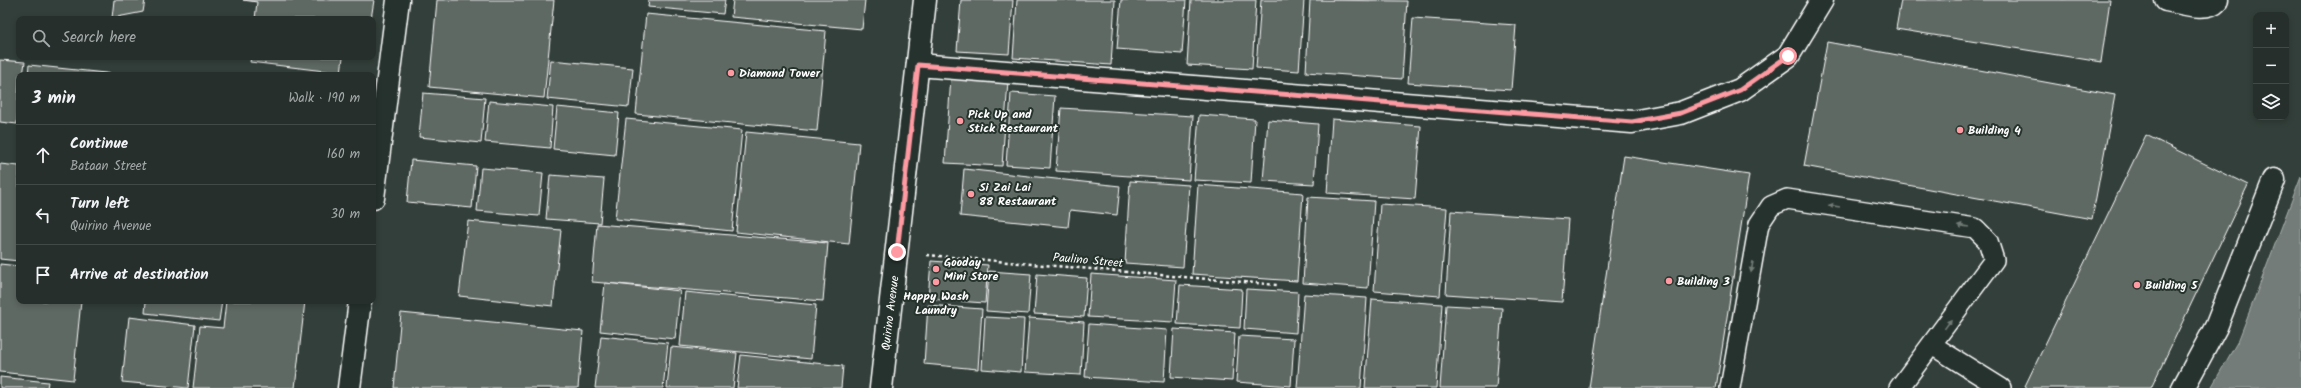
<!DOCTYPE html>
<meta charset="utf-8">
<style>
:root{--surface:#262f2c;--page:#2e3734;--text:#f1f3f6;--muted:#a4a9a9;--line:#424a48}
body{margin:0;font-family:Kalam,sans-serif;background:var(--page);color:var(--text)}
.controls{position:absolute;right:12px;top:12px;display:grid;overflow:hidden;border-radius:8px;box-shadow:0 2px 6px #0003}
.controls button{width:36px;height:36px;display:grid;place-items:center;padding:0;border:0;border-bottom:1px solid var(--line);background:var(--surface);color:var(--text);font:20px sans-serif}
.stop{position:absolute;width:12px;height:12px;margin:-9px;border:3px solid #ff9aa2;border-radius:50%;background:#fff}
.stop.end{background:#ff9aa2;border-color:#fff;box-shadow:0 1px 4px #0008}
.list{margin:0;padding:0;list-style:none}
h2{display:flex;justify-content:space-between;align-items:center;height:52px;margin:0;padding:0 16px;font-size:17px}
h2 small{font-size:13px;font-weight:400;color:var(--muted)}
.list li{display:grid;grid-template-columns:26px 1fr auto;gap:12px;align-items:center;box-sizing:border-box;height:60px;padding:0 16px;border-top:1px solid var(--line)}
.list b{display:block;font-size:15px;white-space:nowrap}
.list p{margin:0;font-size:13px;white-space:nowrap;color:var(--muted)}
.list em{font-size:13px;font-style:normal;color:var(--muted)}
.icon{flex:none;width:22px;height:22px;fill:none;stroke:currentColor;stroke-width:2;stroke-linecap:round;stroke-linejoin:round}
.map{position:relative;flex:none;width:2301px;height:388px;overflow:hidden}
.search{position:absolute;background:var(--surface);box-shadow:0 2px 6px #0003;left:16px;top:16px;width:360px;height:44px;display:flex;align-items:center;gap:10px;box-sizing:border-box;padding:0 14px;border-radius:8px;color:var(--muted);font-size:15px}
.panel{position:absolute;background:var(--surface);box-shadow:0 2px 6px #0003;left:16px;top:72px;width:360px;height:232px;border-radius:8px}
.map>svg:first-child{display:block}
.water{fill:#737b78;stroke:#abb0ae}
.building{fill:#5f6964;stroke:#fff}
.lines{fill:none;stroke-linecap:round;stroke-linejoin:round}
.service-casing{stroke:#fff;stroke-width:22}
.minor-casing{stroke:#fff;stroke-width:25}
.secondary-casing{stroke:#fff;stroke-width:25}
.path{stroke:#fff;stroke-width:2.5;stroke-dasharray:3 3;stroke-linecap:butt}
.service{stroke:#26332d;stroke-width:19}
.minor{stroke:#26332d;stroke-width:22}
.secondary{stroke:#26332d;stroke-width:22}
.oneway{fill:#727a76}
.route{stroke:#ff9aa2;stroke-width:5}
.poi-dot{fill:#ff9aa2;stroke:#26332d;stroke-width:1.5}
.labels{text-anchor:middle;stroke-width:4;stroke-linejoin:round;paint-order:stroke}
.poi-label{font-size:12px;font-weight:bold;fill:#fff;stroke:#26332d;text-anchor:start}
.street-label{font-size:12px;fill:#fff;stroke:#26332d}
</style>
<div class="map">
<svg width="2301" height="388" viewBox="0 0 2301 388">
<rect width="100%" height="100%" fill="#333f3a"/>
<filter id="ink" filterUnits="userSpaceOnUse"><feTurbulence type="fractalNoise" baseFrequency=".025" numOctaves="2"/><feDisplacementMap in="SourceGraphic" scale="8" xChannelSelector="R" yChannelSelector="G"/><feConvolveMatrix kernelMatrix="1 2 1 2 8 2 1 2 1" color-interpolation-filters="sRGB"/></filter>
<g filter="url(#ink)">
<!-- water -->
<polygon class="water" points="2301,176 2301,388 2211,388 2239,339"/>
<!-- building -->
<g class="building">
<polygon points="114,0 145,0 143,12 112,18"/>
<polygon points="243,0 374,0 371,19 255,19 257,2"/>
<polygon points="437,0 554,0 544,98 429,87"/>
<polygon points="649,0 725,0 723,14 648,7"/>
<polygon points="733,0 865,0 862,29 731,17"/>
<polygon points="961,0 1013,0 1009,54 957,51"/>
<polygon points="1017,0 1115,0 1111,65 1013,58"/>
<polygon points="1121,0 1186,0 1182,54 1117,49"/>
<polygon points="1191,0 1256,0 1252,69 1187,65"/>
<polygon points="1261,0 1304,0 1299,71 1256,68"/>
<polygon points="1310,0 1407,1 1402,79 1306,72"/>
<polygon points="1901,0 2110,0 2101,62 1896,29"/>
<polygon points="646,14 826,31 817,131 636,114"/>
<polygon points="1413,18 1516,25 1511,90 1408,83"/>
<polygon points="1827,42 2115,95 2092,219 1804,166"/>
<polygon points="251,57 343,57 341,73 250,62"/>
<polygon points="0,60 25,62 23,75 19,75 17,124 0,122"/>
<polygon points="551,60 633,68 629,107 547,99"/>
<polygon points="29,65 115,74 28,75"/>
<polygon points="951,77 1008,81 1002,166 945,163"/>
<polygon points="423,93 485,98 481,143 419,137"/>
<polygon points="1011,93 1055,96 1050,168 1006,165"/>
<polygon points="489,101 553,107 550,148 485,142"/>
<polygon points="557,107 619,113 615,155 553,149"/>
<polygon points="1061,108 1193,116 1189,180 1056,171"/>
<polygon points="1199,115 1255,119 1251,183 1194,180"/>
<polygon points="626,119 742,130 732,231 615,219"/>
<polygon points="1332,119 1421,126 1415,199 1327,193"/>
<polygon points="1268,120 1318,124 1314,184 1263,181"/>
<polygon points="746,132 859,143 849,244 736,232"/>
<polygon points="2146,135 2248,185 2151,388 2029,388 2025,386"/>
<polygon points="1624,156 1749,175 1716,388 1589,388"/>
<polygon points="411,160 476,166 472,208 407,202"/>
<polygon points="0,164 19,166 19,261 0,259"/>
<polygon points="481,168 543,173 539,216 477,211"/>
<polygon points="964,169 1120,186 1117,215 1070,210 1068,227 960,216"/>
<polygon points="550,175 604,179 600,223 546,219"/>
<polygon points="1130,181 1189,185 1183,267 1125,263"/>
<polygon points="1198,185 1303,193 1297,281 1192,274"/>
<polygon points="1308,197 1374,201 1368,288 1303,283"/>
<polygon points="1380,204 1447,208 1440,296 1374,291"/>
<polygon points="1451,211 1568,219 1562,302 1446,294"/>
<polygon points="468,221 561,230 553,306 459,296"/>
<polygon points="597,224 828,243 823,301 592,282"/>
<polygon points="931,261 988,265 985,303 928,299"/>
<polygon points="0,264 19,266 19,301 81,301 73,380 0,372"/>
<polygon points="989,271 1031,274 1028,314 986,311"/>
<polygon points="1037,274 1087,278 1084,317 1034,314"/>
<polygon points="1091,274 1176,280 1173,322 1088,317"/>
<polygon points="605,283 680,291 675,339 600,331"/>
<polygon points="1180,285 1242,289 1240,328 1177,324"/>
<polygon points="1246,289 1298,292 1296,333 1244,329"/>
<polygon points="685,292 816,305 811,359 680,346"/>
<polygon points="1304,294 1367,298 1361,388 1297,388"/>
<polygon points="1372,299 1442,304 1436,388 1365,388"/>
<polygon points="146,301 222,301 219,321 145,313"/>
<polygon points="226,301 305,301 295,388 193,388 200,326 223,328"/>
<polygon points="928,305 982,309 978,369 924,364"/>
<polygon points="1446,305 1502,308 1496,388 1440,388"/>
<polygon points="401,313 583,331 578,388 394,388"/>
<polygon points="129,317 195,325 188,388 122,382"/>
<polygon points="985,317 1024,319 1021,372 982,369"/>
<polygon points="1029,318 1084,322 1081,375 1025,372"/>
<polygon points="1089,324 1167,330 1164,382 1085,377"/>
<polygon points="1174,329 1235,333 1232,381 1171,377"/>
<polygon points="601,336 668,343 663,388 595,388"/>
<polygon points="1239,336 1294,339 1291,386 1236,382"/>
<polygon points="671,347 737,353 733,388 667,388"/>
<polygon points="741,355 843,366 841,388 737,388"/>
<polygon points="0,377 48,382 47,388 0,388"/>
</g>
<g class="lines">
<defs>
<g id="service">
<polyline points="1932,345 2001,388"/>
<polyline points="1730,388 1759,224 1771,206 1787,199 1975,228 1988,241 1994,260 1899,388"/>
</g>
<g id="minor">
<path d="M2166 0C2180 2 2206 12 2217 0"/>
<polyline points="918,65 1632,122 1681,113 1740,90 1788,56 1822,0"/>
<polyline points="373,198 398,0"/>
<polyline points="349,388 360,301"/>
<polyline points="2183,388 2216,327 2274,180"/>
</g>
<polyline id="secondary" points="881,388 925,0"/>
</defs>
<!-- service casing -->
<use href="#service" class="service-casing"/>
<!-- minor casing -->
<use href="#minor" class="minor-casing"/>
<!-- secondary casing -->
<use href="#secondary" class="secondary-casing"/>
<!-- path -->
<polyline class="path" points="927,255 1278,285"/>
<!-- service -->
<use href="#service" class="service"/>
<!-- minor -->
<use href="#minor" class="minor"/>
<!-- secondary -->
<use href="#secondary" class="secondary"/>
</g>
<!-- one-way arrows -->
<defs><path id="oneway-solid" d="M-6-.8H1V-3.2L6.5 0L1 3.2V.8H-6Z"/></defs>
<g class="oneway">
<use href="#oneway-solid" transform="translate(1834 206) rotate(-171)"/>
<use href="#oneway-solid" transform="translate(1963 226) rotate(-171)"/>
<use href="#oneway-solid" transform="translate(1752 267) rotate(100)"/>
<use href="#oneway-solid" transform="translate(1948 324) rotate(-54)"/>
</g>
</g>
<g class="lines" filter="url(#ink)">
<!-- route -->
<polyline class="route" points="897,252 918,65 1632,122 1681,113 1740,90 1788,56"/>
</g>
<!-- markers -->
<g class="poi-dot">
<circle cx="731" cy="73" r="4"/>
<circle cx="960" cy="121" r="4"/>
<circle cx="1960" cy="130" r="4"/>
<circle cx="971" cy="194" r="4"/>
<circle cx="936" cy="269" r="4"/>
<circle cx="1669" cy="281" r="4"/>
<circle cx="936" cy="282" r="4"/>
<circle cx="2137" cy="285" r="4"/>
</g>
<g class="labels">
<!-- poi labels -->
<g class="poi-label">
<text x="739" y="77">Diamond Tower</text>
<text x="968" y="118">Pick Up and<tspan x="968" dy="14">Stick Restaurant</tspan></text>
<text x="1968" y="134">Building 4</text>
<text x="979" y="191">Si Zai Lai<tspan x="979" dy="14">88 Restaurant</tspan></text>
<text x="944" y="266">Gooday<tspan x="944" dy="14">Mini Store</tspan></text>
<text x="1677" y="285">Building 3</text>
<text x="2145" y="289">Building 5</text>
<text x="936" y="300" text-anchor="middle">Happy Wash<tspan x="936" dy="14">Laundry</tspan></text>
</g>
<!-- street labels -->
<g class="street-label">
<text transform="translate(1088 260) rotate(5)" y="4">Paulino Street</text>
<text transform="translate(890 313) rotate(-83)" y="4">Quirino Avenue</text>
</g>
</g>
</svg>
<div class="controls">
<button>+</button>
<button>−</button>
<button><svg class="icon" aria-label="layers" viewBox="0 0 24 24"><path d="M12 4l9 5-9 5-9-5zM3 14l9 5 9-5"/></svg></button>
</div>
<div class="stop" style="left:1788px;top:56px"></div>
<div class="stop end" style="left:897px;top:252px"></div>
<div class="search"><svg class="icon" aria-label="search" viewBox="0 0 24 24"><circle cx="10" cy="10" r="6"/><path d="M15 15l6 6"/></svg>Search here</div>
<section class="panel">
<h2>3 min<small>Walk · 190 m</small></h2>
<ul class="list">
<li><svg class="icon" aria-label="ahead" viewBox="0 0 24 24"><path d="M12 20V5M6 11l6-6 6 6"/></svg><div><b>Continue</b><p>Bataan Street</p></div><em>160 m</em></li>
<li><svg class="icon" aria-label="left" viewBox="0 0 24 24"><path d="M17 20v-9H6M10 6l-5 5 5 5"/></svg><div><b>Turn left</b><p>Quirino Avenue</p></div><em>30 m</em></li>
<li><svg class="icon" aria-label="arrive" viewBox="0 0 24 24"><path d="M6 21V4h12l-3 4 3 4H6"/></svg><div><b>Arrive at destination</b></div></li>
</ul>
</section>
</div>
